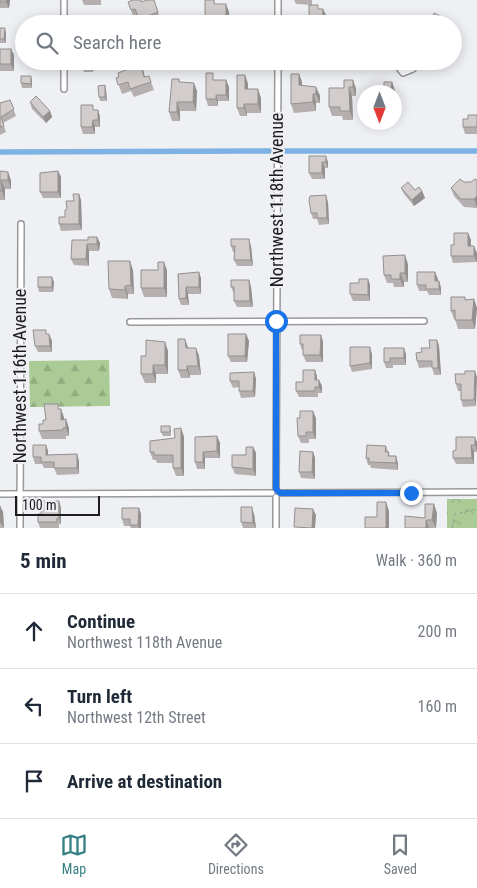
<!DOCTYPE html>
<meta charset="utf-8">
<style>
:root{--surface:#fff;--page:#f6f6f7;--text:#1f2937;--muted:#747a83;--line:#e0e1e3;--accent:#367f83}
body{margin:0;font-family:"Roboto Condensed",sans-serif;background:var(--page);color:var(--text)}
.compass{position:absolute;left:357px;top:85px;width:45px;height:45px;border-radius:50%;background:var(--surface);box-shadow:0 2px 12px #0003;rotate:180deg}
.scale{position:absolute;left:15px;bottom:12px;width:85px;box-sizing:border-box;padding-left:5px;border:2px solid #1d1d1e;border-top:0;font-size:14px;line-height:18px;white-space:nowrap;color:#1d1d1e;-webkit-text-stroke:4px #eff0f4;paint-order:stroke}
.stop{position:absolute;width:15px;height:15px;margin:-11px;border:4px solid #1a73e8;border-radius:50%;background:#fff}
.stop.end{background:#1a73e8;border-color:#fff;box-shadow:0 1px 5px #0008}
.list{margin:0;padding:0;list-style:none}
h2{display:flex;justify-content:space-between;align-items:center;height:65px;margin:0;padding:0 20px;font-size:21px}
h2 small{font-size:16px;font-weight:400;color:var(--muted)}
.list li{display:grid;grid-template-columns:32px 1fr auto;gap:15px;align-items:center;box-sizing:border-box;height:75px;padding:0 20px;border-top:1px solid var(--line)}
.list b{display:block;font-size:19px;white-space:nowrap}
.list p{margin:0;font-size:16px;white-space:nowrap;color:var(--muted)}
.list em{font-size:16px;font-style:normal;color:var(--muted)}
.icon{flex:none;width:28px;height:28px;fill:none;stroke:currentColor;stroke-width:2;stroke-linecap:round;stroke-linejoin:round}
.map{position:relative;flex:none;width:477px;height:528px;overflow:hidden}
.search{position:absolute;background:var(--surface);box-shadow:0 2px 12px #0003;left:15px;right:15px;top:15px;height:55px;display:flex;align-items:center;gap:12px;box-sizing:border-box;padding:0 18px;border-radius:28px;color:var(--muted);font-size:19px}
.sheet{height:290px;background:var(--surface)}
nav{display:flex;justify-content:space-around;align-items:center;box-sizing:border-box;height:70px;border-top:1px solid var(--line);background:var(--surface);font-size:14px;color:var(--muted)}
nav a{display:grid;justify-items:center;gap:2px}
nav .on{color:var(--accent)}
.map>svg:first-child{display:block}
.forest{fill:url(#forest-firs)}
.park{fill:url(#park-crowns)}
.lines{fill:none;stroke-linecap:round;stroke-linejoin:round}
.canal{stroke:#7eb2e2;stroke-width:5.5}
.minor-casing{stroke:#98999c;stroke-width:8}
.path{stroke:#98999c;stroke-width:1;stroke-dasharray:2.5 4;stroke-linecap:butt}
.minor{stroke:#fff;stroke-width:5}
.wall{fill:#b5b0af}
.shaded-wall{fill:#93908f}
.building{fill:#d2cdcc;stroke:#93908f}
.route{stroke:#1a73e8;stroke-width:6}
.labels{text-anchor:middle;stroke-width:4;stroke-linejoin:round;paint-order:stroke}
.street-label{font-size:18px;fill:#1d1d1e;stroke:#eff0f4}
</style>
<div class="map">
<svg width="477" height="528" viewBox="0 0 477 528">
<defs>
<pattern id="forest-firs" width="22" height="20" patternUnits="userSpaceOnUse" patternTransform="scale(1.25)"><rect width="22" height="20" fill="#aacb96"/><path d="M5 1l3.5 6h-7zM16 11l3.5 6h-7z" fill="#92ae81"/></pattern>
<pattern id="park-crowns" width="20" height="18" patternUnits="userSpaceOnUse" patternTransform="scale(1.25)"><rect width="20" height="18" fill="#aacb96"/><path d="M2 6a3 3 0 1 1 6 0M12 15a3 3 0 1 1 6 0" fill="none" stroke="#92ae81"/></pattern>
</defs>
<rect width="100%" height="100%" fill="#eff0f4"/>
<!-- forest -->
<polygon class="forest" points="109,360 110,406 30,407 29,361"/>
<!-- park -->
<rect class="park" x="447" y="499" width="30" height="29"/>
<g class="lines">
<!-- canal -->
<g class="canal">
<polyline points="282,151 477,151"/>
<polyline points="0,152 270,151"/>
</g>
<defs>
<g id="minor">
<polyline points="64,24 64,0"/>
<polyline points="278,24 278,0"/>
<polyline points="172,62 396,64"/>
<polyline points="396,64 403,73 413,69 413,61"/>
<polyline points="64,89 64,61"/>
<polyline points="130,322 424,321"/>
<polyline points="276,489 278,61"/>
<polyline points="280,493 477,492"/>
<polyline points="0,494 272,493"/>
<polyline points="20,528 21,224"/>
<polyline points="276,528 276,497"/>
</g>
</defs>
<!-- minor casing -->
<use href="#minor" class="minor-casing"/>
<!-- path -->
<polyline class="path" points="452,528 455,514 477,509"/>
<!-- minor -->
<use href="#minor" class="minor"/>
</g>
<!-- wall -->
<g class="wall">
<polygon points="0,0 10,0 9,8 0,8"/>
<polygon points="82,0 101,0 101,5 84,5"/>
<polygon points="154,0 161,21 153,24 141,24 138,17 134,19 128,2 141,2"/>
<polygon points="214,0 215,4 229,12 229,24 205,24"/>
<polygon points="294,0 312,0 312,5 296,4"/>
<polygon points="0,28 6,33 6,43 0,43"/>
<polygon points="0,49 11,49 14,55 14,71 0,71"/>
<polygon points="34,61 44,61 44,64 35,64"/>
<polygon points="94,61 93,72 84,72 82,66"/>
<polygon points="128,61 140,61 145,77 149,76 154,90 134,97 131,91 122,94 116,78 119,77 131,68 130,64 129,65"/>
<polygon points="299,74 302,82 302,86 316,87 320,96 320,103 316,103 316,111 294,113 291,104"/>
<polygon points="245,75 248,84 248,89 261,98 261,113 247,113 247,116 240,116 237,108"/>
<polygon points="179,79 180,82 197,91 196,111 180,111 180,121 172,121 169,112"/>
<polygon points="215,80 226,80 229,87 229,101 218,101 218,106 208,106 206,99"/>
<polygon points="353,80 356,89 356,96 352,96 353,120 343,120 342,116 332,116 329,107 344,88"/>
<polygon points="32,81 32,88 22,88 21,83"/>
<polygon points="392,82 395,91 395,104 397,112 397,117 395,117 394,121 394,92 384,87"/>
<polygon points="105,85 106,90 107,101 100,101 99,97"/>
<polygon points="10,100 16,116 3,123 6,132 0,135 0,103"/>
<polygon points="30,102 50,111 52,117 46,123 32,109"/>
<polygon points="95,110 98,110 100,117 100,127 95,127 95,134 83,134 81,127"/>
<polygon points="477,115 477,134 465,134 463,127 468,119"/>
<polygon points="309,156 328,162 328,168 325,168 325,179 312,179 309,173"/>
<polygon points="0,171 11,180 11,189 5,189 5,200 0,200"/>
<polygon points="58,171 61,177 61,198 43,198 40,192"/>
<polygon points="464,182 471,182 477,208 464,207 454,196 451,188"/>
<polygon points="401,188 422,191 425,198 414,206 404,194"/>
<polygon points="79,194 81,200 82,230 61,231 59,224 65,217 67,209"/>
<polygon points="328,202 329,224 319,225 317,219 313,219 311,213"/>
<polygon points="468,233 471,240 471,246 477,253 477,262 453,263 451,256 454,245"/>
<polygon points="97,237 100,243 99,251 89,251 89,266 74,265 71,259 88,240"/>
<polygon points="231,246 251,246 253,266 237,266 234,260 235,252 233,252"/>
<polygon points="408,264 408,282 404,282 404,287 394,287 393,283 387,283 384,275"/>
<polygon points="133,270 134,294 128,294 128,299 112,298 109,289"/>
<polygon points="158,270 167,270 167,297 144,297 141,288"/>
<polygon points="435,272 438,281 439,281 441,288 441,295 429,295 427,291 419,291 417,285"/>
<polygon points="178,274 201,278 201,294 188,294 189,305 181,305 179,299"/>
<polygon points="368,279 370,285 370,301 353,301 350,294 359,283"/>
<polygon points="249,280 251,287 253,307 237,307 234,301 234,294 231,287"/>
<polygon points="54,282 53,292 39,292 38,287"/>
<polygon points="465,297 466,300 474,299 477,308 475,329 458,329 455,319 454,319 451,311"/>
<polygon points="49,334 52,341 52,352 38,352 35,346"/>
<polygon points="246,334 249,341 247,362 231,362 228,356"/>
<polygon points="185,339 188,348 196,348 199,356 201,375 190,375 190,378 181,378 178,370"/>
<polygon points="437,340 439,346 441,375 434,375 432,367 419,368 417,361 422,352 430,348"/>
<polygon points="323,341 323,362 306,362 303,355 303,350 302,350 300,344"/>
<polygon points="165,342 168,351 168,374 156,374 156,383 145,383 141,374 146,356"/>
<polygon points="384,348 406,354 406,365 393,365 393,368 386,368 384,362"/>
<polygon points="372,354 372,369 352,372 350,366"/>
<polygon points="254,372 256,379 255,397 241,398 239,391 239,387 233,388 230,381"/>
<polygon points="465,374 476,406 463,407 461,400 461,391 458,391 456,384"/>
<polygon points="317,376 317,380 319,380 322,386 322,393 318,393 318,397 299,397 296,391 303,382"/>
<polygon points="60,409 61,409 64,419 69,428 69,436 66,436 66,439 42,439 39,431 46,420"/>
<polygon points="316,418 316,439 309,439 309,443 301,443 298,436"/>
<polygon points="170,426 171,430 171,436 163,436 161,432"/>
<polygon points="181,428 184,437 184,476 176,476 173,468 173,463 157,463 156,460 153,460 150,452 175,438"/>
<polygon points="217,436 220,443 220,458 205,458 205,469 197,469 195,462 195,437"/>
<polygon points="477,442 477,452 474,452 474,464 456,464 453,458 456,450"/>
<polygon points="46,445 48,451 48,455 77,454 79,461 79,474 57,475 54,468 44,468 42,464 35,464 33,457"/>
<polygon points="386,446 390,456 398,463 398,470 371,468 370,465 368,465 366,458"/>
<polygon points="253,447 256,453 256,476 235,474 232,467"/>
<polygon points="313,452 315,458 315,479 301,478 299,472"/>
<polygon points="59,501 61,508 61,524 59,524 59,528 40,528 38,522"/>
<polygon points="0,506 3,512 4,528 0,528"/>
<polygon points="139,508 141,514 141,528 131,528 130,526 124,526 122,519"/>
<polygon points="437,513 436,528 405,528 425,518"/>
<polygon points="254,514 256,528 243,528 241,522"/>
</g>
<!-- shaded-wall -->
<g class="shaded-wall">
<polygon points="7,0 10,0 9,8 6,2"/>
<polygon points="226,4 229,12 229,24 227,24 226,20"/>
<polygon points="323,9 326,15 326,24 323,24"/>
<polygon points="440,16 443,24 438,24"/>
<polygon points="5,28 6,33 6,43 4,39"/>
<polygon points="11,49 14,55 14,71 11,64"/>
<polygon points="91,61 94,61 93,72 91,66"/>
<polygon points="140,61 143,69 146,83 144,77"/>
<polygon points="299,74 302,82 302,94 299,85"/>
<polygon points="245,75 248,84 248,98 245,89"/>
<polygon points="31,76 32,81 32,88 31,84"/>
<polygon points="226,80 229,87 229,101 226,95"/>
<polygon points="353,80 356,89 356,96 353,87"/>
<polygon points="392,82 395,91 395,104 397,112 397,117 394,109 394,92 391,92"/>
<polygon points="194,83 197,91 196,111 193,102"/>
<polygon points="105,85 106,90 107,101 105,97"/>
<polygon points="316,87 320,96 320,103 316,94"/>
<polygon points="349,87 352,96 353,120 350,111"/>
<polygon points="258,89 261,98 261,113 258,104"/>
<polygon points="313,94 316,103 316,111 313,102"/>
<polygon points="216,95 218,101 218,106 216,99"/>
<polygon points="177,102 180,111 180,121 177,112"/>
<polygon points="244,104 247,113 247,116 244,108"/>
<polygon points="98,110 100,117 100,127 98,120"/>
<polygon points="50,111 52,117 46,123 43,117"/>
<polygon points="93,120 95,127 95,134 92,127"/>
<polygon points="326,156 328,162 328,168 326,162"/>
<polygon points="322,162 325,168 325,179 322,173"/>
<polygon points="58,171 61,177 61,198 58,192"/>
<polygon points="8,172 11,180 11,189 8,180"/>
<polygon points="1,180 5,189 5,200 2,191"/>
<polygon points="422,191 425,198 414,206 412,200"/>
<polygon points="79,194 81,200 82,230 79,224"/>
<polygon points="326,195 328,202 329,224 327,218"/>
<polygon points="477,196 477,208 474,199"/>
<polygon points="468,233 471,240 471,253 468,246"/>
<polygon points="97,237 100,243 99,251 97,244"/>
<polygon points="249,239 251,246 253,266 251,260"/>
<polygon points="87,244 89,251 89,266 86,259"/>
<polygon points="474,246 477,253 477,262 474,256"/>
<polygon points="405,255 408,264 408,282 405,273"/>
<polygon points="130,261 133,270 134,294 131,285"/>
<polygon points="164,262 167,270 167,297 164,288"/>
<polygon points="199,272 201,278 201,294 199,287"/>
<polygon points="435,272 438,279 438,288 435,281"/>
<polygon points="400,273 404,282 404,287 400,279"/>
<polygon points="52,277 54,282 53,292 52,287"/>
<polygon points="368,279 370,285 370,301 368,295"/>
<polygon points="249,280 251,287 253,307 250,301"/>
<polygon points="439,281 441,288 441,295 439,289"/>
<polygon points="125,286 128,294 128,299 125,290"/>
<polygon points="186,287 188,294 189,305 186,298"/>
<polygon points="474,299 477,308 475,329 472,320"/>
<polygon points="49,334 52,341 52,352 50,346"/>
<polygon points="246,334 249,341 247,362 245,356"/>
<polygon points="321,335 323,341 323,362 320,355"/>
<polygon points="185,339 188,348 186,348"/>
<polygon points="437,340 439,346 441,375 438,368"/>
<polygon points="165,342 168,351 168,374 165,365"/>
<polygon points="370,347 372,354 372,369 370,363"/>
<polygon points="196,348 199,356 201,375 198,366"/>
<polygon points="404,348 406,354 406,365 404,358"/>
<polygon points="153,365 156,374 156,383 153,374"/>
<polygon points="187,366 190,375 190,378 187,370"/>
<polygon points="315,370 317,376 317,386 315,380"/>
<polygon points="475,371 477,377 476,406 474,400"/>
<polygon points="254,372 256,379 255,397 253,391"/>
<polygon points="319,380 322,386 322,393 319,387"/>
<polygon points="61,409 64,417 64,428 61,420"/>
<polygon points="313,411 316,418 316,439 313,432"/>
<polygon points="66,419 69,428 69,436 66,428"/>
<polygon points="181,428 184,437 184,476 181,468"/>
<polygon points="217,436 220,443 220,458 217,451"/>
<polygon points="475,437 477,442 477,450 475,445"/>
<polygon points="46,445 48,451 48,461 46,455"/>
<polygon points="471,445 474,452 474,464 472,458"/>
<polygon points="253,447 256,453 256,476 253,469"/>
<polygon points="203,452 205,458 205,469 203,462"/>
<polygon points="313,452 315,458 315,479 312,472"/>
<polygon points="77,454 79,461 79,474 77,468"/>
<polygon points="396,456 398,463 398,470 396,463"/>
<polygon points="59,501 61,508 61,524 59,518"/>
<polygon points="386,502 389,511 389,528 386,528"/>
<polygon points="434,504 437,513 436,528 432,520"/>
<polygon points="0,506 3,512 4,528 1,523"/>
<polygon points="252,507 254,514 256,528 253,523"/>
<polygon points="139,508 141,514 141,528 139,528 138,525"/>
<polygon points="313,509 316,515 315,528 312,528"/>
<polygon points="426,520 429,528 426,528"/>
</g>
<!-- building -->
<g class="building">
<polygon points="0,0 7,0 6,2 0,2"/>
<polygon points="133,0 141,0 141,2 148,0 154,0 158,12 148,16 151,24 141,24 135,9 131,10 128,2"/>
<polygon points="205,0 214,0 214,4 226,4 226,20 212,20 212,24 205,24"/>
<polygon points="309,5 318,5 318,9 323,9 323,24 309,24"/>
<polygon points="434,13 440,16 438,24 406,24 408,20 412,21 413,18 419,19 429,22 430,18 432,18"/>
<polygon points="0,28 5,28 4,39 0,39"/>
<rect x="0" y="49" width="11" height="15"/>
<rect x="82" y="61" width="9" height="5"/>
<polygon points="137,61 140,61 144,77 149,76 151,82 130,89 128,82 118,85 116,78 119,77 118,73 131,68 130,64"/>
<polygon points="206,73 213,73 213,80 226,80 226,95 216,95 216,99 206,99"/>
<polygon points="291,74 299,74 299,85 316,87 316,94 313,94 313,102 291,104"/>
<polygon points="237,75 245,75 245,89 258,89 258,104 244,104 244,108 237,108"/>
<polygon points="21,76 31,76 31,84 21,83"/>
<polygon points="172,79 179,79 179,82 194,83 193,102 177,102 177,112 169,112"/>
<polygon points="344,80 353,80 353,87 349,87 350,111 340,111 340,107 329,107 329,88 344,88"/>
<polygon points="384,82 392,82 391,92 369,92 369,90 384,87"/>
<polygon points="105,85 105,97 99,97 98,86"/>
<polygon points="36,96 50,111 43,117 30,102"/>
<polygon points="10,100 14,109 1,117 4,126 0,127 0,103"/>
<polygon points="81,105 93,105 93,110 98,110 98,120 93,120 92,127 81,127"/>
<polygon points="468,115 477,115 477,127 463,127 463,119 468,119"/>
<polygon points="309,156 326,156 326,162 322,162 322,173 309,173"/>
<polygon points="0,171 8,172 8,180 1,180 2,191 0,191"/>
<polygon points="58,171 58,192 40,192 40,173"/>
<polygon points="460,179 464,182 471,182 475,179 477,180 477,196 474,199 461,199 451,188"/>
<polygon points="408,182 415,190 419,187 422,191 412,200 401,188"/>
<polygon points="73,194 79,194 79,224 59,224 59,217 65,217 65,210 67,209 66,201 74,201"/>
<polygon points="326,195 327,218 317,218 317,213 311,213 309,200 310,196"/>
<polygon points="454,233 468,233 468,246 474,246 474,256 451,256 451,245 454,245"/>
<polygon points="88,237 97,237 97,244 87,244 86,259 71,259 72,240 88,240"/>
<polygon points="231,239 249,239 251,260 234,260 235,246 231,246"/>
<polygon points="405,255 405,273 400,273 400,279 391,279 391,275 384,275 383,256"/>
<polygon points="108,261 130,261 131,285 125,286 125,290 109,289"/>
<polygon points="158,262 164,262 164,288 141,288 141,270 158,270"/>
<polygon points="199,272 199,287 186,287 186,298 179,299 178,274"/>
<polygon points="417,272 435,272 435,281 439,281 439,289 426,289 426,285 417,285"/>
<rect x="38" y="277" width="14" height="10"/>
<polygon points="359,279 368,279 368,295 350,294 350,283 359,283"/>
<polygon points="231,280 249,280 250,301 234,301 234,287 231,287"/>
<polygon points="451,297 465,297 465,300 474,299 472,320 455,320 455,310 451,311"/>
<polygon points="33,330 46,330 46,334 49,334 50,346 35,346"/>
<polygon points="228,334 246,334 245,356 228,356"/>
<polygon points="300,335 321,335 320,355 303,355 303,344 300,344"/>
<polygon points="178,339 185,339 186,348 196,348 198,366 187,366 187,370 178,370"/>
<polygon points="146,340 165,342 165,365 153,365 153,374 141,374 141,356 146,356"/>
<polygon points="429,340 437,340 438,368 432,368 432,361 417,361 416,353 422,352 421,348 430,348"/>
<polygon points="350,347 370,347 370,363 350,366"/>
<polygon points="384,348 404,348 404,358 390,358 390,362 384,362"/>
<polygon points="303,370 315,370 315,380 319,380 319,387 315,387 315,391 296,391 296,382 303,382"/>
<polygon points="465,371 475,371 474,400 461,400 461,384 456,384 455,374 465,374"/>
<polygon points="254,372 253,391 239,391 239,381 230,381 230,373"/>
<polygon points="44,404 58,404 58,409 61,409 61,420 66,419 66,428 63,428 63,430 39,431 39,424 43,424 43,420 46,420"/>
<polygon points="300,411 313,411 313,432 306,432 306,436 298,436 297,418 300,418"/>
<rect x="161" y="426" width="9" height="6"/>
<polygon points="181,428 181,468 173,468 173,455 154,455 154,452 150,452 150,441 175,438 174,429"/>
<polygon points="217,436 217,451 203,452 203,462 195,462 195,437"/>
<polygon points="456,437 475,437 475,445 471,445 472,458 453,458 453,451 456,450"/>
<polygon points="33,445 46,445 46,455 77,454 77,468 54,468 54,462 41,462 41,457 33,457"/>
<polygon points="367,445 386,446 385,452 389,452 388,456 396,456 396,463 369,462 369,458 366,458"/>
<polygon points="246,447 253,447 253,469 232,467 232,455 246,455"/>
<polygon points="300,451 313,452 312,472 299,472"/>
<polygon points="41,501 59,501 59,518 57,518 57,522 38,522 38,514 41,514"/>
<polygon points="377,502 386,502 386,528 365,528 365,517 377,517"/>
<polygon points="425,504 434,504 432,520 426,520 426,528 405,528 405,516 425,518"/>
<polygon points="0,506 1,523 0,523"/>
<polygon points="241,507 252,507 253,523 241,522"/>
<polygon points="122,508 139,508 138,525 130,525 130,519 122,519"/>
<polygon points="295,508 313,509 312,528 294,527"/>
</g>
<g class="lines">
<!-- route -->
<polyline class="route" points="276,321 276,489 280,493 411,493"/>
</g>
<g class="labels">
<!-- street labels -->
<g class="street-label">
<text transform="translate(277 200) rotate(-90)" y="6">Northwest 118th Avenue</text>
<text transform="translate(20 376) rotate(-90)" y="6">Northwest 116th Avenue</text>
</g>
</g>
</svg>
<svg class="compass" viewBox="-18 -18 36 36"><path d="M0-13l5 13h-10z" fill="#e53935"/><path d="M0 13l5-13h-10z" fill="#747a83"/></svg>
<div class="scale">100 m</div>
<div class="stop" style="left:276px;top:321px"></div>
<div class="stop end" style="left:411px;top:493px"></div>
<div class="search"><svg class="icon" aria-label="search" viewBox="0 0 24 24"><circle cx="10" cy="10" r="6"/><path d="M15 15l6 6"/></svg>Search here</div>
</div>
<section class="sheet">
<h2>5 min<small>Walk · 360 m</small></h2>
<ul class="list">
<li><svg class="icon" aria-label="ahead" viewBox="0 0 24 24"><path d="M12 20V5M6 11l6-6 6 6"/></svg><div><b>Continue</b><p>Northwest 118th Avenue</p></div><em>200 m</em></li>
<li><svg class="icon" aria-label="left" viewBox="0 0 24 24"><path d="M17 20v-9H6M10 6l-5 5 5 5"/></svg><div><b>Turn left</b><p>Northwest 12th Street</p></div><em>160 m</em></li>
<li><svg class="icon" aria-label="arrive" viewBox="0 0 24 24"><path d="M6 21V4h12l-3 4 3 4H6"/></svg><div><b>Arrive at destination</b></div></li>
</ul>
</section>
<nav>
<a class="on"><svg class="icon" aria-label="map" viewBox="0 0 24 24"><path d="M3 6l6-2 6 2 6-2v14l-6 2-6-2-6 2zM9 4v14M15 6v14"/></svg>Map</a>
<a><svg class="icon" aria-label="directions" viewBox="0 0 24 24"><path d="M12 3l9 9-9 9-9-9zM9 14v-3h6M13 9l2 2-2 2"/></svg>Directions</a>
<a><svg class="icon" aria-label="saved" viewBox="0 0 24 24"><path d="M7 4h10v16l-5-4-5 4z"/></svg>Saved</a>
</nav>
